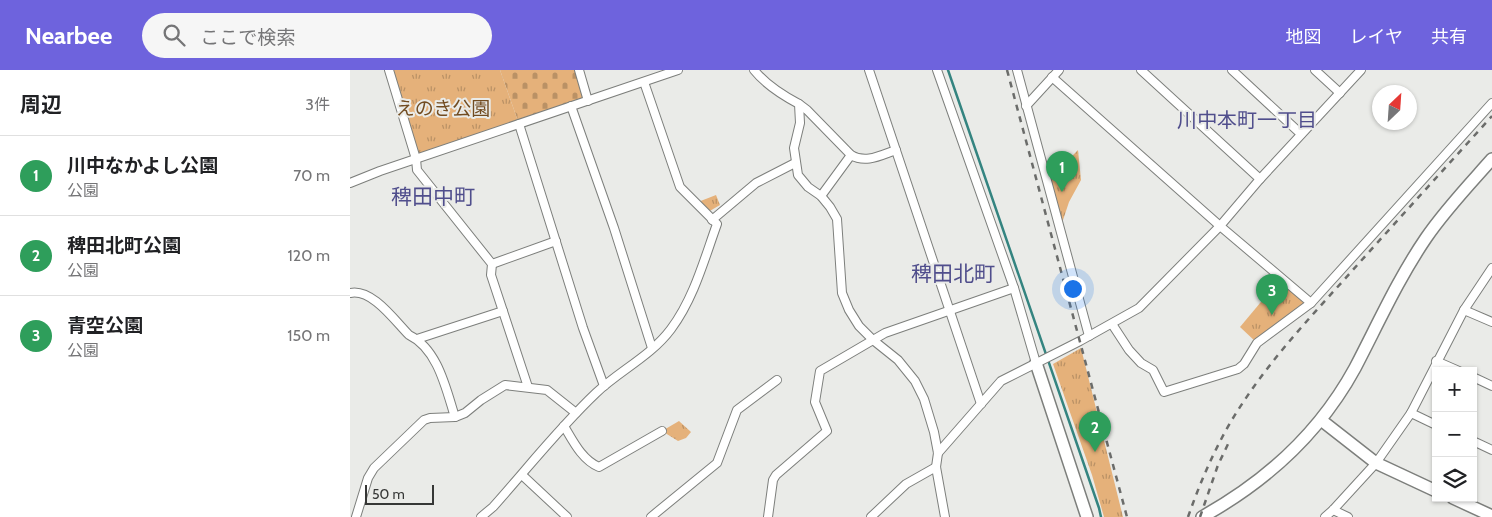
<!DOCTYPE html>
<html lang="ja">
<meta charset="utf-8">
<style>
:root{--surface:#fff;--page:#f6f6f6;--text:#202124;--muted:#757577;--line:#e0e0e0;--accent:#6e63dd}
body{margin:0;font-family:Cabin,"Noto Sans JP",sans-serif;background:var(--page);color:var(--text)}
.controls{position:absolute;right:15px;bottom:15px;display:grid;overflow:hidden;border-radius:0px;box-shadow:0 1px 4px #0004}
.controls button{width:45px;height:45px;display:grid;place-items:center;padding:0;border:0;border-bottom:1px solid var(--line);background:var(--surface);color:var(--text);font:25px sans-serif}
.compass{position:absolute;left:1022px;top:15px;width:45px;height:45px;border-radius:50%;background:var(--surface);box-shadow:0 1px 4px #0004;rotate:25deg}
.scale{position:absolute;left:15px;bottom:12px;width:69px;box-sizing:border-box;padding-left:5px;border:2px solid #363736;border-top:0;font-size:14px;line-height:18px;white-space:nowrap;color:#363736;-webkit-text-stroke:4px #eaebe8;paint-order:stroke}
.you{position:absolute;left:722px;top:218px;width:18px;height:18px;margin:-12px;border:4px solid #fff;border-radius:50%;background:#1a73e8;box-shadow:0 0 0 8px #1a73e833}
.badge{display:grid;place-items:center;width:32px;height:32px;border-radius:50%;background:var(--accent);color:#fff;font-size:16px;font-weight:700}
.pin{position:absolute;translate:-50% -41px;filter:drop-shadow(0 1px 2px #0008)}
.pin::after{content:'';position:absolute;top:26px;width:18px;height:15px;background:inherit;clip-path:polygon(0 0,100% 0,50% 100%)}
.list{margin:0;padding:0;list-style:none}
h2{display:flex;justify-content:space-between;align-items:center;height:65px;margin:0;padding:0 20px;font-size:21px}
h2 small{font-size:16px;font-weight:400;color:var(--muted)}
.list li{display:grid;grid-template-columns:32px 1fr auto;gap:15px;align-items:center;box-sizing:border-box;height:80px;padding:0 20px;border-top:1px solid var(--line)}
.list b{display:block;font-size:19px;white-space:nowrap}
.list p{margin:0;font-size:16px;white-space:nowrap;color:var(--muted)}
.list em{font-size:16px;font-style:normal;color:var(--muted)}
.icon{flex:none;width:28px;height:28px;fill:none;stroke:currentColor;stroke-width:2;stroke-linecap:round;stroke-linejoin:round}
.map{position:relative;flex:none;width:1142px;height:447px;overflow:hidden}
header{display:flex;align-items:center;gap:30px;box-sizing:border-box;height:70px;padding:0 25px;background:var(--accent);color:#fff}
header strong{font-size:24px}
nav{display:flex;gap:28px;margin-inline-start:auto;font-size:18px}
.search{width:350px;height:45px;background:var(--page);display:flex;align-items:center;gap:12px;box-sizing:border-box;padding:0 18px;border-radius:28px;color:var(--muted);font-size:19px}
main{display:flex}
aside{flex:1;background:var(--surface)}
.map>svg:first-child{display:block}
.cemetery{fill:url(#cemetery-stones)}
.park{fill:url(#park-tufts)}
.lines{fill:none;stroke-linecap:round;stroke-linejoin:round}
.stream{stroke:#348480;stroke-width:2.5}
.street-casing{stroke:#7d7f7c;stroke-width:10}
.secondary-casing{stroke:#7d7f7c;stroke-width:14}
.street{stroke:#fff;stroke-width:8}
.secondary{stroke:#fff;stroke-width:11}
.rail{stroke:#6b6c6a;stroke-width:2.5;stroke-dasharray:6 6;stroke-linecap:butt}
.labels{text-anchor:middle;stroke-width:4;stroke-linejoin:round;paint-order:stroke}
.park-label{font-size:19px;fill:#724c21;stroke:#eaebe8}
.neighbourhood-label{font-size:20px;fill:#504e8c;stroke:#eaebe8}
.quarter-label{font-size:21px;fill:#504e8c;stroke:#eaebe8}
</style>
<header>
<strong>Nearbee</strong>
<div class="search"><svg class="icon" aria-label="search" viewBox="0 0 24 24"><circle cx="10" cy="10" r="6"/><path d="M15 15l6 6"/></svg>ここで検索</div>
<nav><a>地図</a><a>レイヤ</a><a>共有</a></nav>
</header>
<main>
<aside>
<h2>周辺<small>3件</small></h2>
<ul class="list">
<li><span class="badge" style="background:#2e9e5b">1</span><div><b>川中なかよし公園</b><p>公園</p></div><em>70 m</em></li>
<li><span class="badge" style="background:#2e9e5b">2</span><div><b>稗田北町公園</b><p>公園</p></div><em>120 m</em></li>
<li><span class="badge" style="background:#2e9e5b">3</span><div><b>青空公園</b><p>公園</p></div><em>150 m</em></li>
</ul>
</aside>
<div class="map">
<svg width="1142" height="447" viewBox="0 0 1142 447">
<defs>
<pattern id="cemetery-stones" width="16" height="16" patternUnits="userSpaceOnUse" patternTransform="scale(1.25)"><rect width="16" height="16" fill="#e5b17a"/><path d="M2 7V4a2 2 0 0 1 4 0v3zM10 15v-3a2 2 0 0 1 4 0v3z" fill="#ba9165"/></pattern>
<pattern id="park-tufts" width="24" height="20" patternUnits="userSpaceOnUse" patternTransform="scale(1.25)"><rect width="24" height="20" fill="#e5b17a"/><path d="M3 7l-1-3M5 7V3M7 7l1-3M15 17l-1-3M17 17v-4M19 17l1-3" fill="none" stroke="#ba9165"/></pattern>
</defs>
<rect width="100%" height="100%" fill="#eaebe8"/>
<!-- cemetery -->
<polygon class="cemetery" points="150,0 229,0 238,31 169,54"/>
<!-- park -->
<g class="park">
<polygon points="39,0 150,0 169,54 66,89"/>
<polygon points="728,80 731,110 719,132 710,159 697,112"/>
<polygon points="366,125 370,135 358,142 348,132"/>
<polygon points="931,208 961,233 907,273 890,257"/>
<polygon points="731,278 773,447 754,447 742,405 703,294"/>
<polygon points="329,351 341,362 336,368 328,371 312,361"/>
</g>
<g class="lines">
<!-- stream -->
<polyline class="stream" points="598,0 749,438 751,447"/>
<defs>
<g id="street">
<polyline points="39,0 66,89 67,100 142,194 141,205 178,317"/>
<polyline points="229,0 238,31"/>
<path d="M404 0C416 15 432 25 449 34L450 53 444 78 448 105 458 117 471 126 480 137 487 149 492 223 499 240 509 256 523 270 548 290 565 311 574 329 584 362 588 383 586 397 595 447"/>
<polyline points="519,0 631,334"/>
<polyline points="587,0 664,218 686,293"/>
<polyline points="667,0 739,266"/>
<polyline points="791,0 910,109"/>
<polyline points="882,0 951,64"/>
<polyline points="965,0 990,23"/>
<polyline points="702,7 870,156 961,233"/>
<path d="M449 34 457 40 501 85C516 94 531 85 546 80"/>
<polyline points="221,36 264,158 302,278"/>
<polyline points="676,36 709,0"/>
<polyline points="169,54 233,258 254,316"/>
<polyline points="0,113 30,101 328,0"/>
<polyline points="471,126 501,85"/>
<polyline points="362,150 406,113 445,93"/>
<polyline points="142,194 206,171"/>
<path d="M0 223C22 218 45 251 59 265 88 279 96 319 105 347"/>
<polyline points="1114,240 1142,252"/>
<polyline points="762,254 779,280 791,293 803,300 814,322 888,299 894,294 907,273 961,233 1142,33"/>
<polyline points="67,269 153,241"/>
<polyline points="1086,291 1109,301"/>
<polyline points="1123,307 1142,316"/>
<polyline points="1061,343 1086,355"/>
<path d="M214 356C223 371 232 390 249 397L312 361"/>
<polyline points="1123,371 1142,380"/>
<polyline points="588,383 651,311 730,271 789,238 870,156 910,109 1011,0"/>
<polyline points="172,405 217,447"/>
<polyline points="983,440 998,447"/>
<polyline points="6,447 18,408 24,398 74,350 80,348 105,347 115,343 131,330 155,315 197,320 226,343"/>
<path d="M131 447 143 437C177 399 209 358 246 323 269 301 301 286 321 259 344 228 354 190 367 154L330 117 294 12"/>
<polyline points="301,447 367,393 387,340 427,310"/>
<polyline points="418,447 423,410 426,405 477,361 465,332 470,301 535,263 664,218"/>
<polyline points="521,447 556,414 586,397"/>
<polyline points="975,447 983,440 1026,393 1061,343 1114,240 1142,198"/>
</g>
<g id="secondary">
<polyline points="686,293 737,447"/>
<polyline points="971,350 1026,393 1086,421"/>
<polyline points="1103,428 1142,446"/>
<path d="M852 447C917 411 969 364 1005 298 1028 254 1048 209 1076 168 1095 140 1119 115 1142 89"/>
</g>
</defs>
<!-- street casing -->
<use href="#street" class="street-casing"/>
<!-- secondary casing -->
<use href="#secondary" class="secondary-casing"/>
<!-- street -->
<use href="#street" class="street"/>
<!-- secondary -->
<use href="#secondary" class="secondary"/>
<!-- rail -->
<g class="rail">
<polyline points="657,0 777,447"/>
<path d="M838 447C852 407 870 366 894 331 927 281 970 237 1010 192 1054 143 1098 95 1142 46"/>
<polyline points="850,447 868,395 879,372"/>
</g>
</g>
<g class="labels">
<!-- park labels -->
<g class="park-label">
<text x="93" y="45">えのき公園</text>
</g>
<!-- neighbourhood labels -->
<g class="neighbourhood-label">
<text x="897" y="57">川中本町一丁目</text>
</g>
<!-- quarter labels -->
<g class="quarter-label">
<text x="83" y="134">稗田中町</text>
<text x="603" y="211">稗田北町</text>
</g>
</g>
</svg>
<div class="controls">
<button>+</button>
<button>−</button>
<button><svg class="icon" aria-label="layers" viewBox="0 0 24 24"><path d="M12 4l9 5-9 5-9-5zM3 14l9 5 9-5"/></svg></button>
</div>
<svg class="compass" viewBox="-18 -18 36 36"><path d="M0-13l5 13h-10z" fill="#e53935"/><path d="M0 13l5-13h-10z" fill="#757577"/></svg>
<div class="scale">50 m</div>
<div class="you"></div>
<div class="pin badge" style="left:712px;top:122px;background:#2e9e5b">1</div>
<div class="pin badge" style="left:745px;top:382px;background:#2e9e5b">2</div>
<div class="pin badge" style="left:922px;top:245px;background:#2e9e5b">3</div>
</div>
</main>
